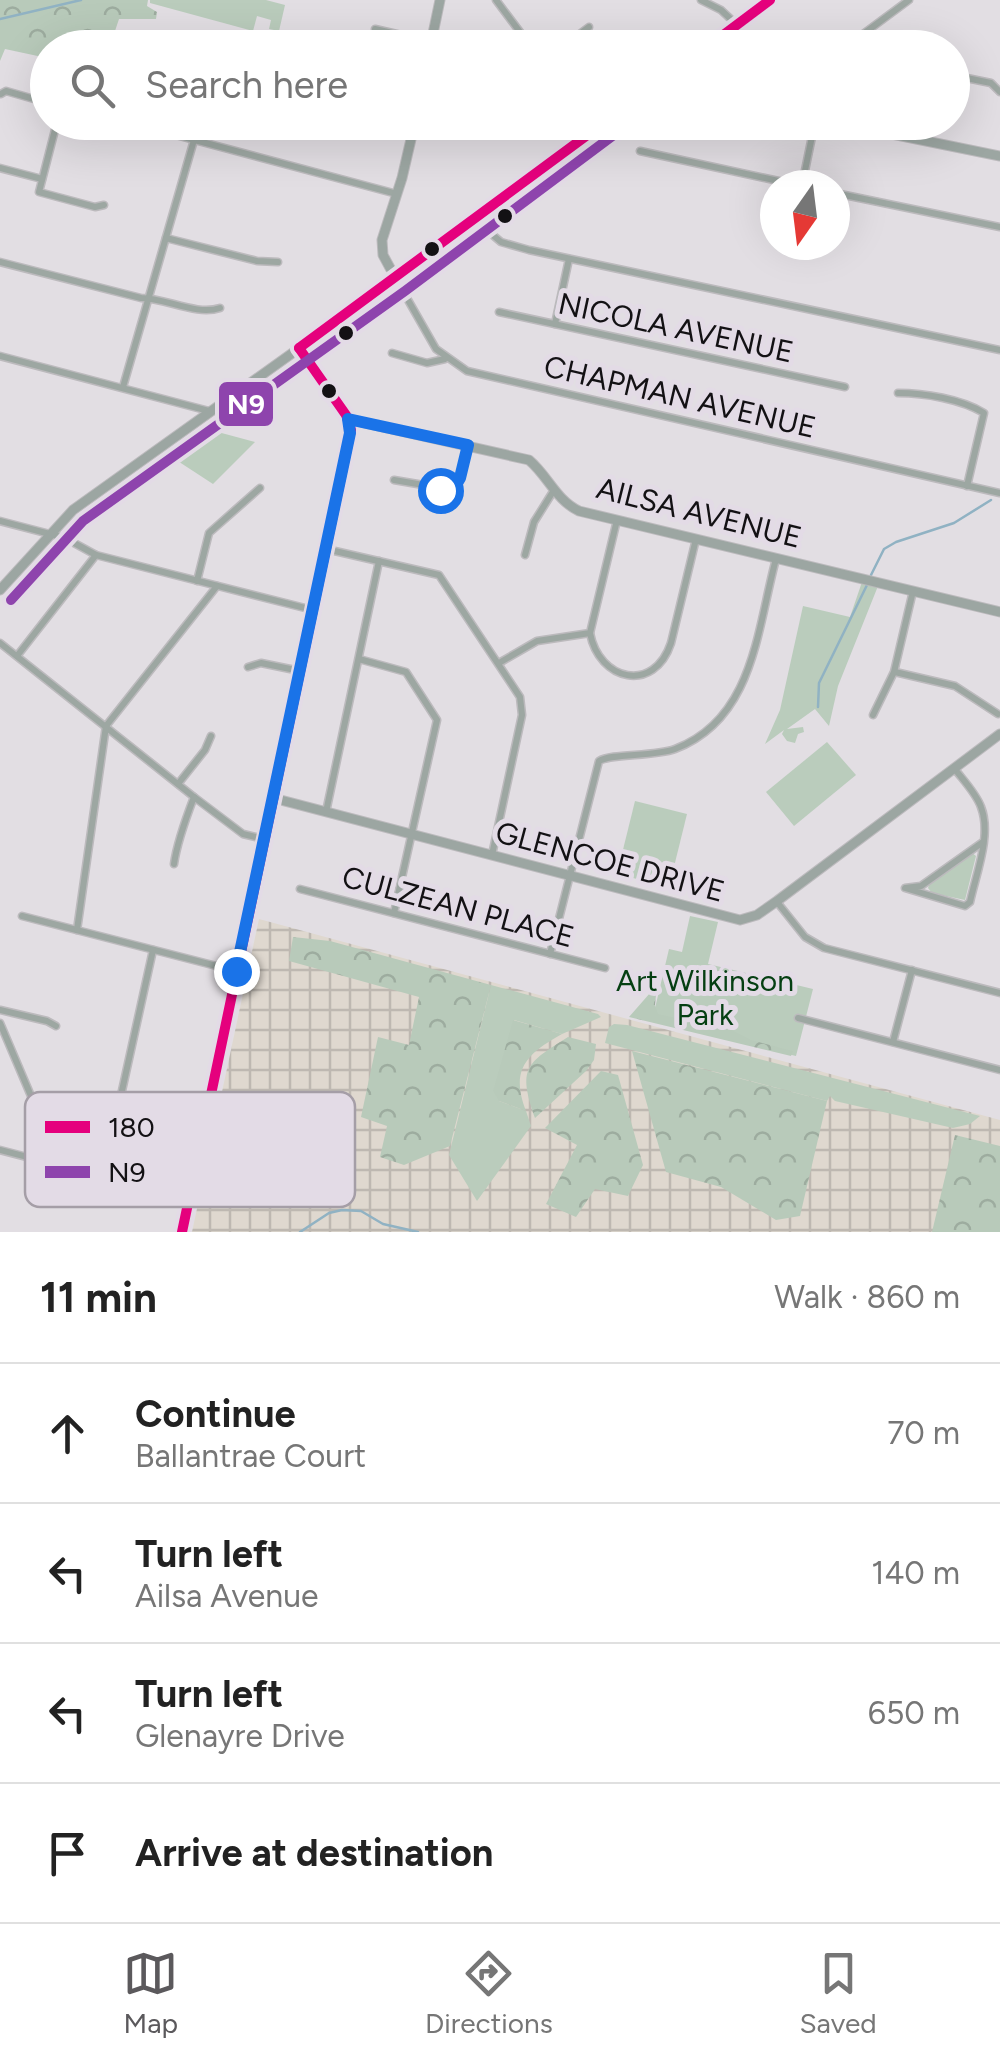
<!DOCTYPE html>
<meta charset="utf-8">
<style>
:root{--surface:#fff;--page:#f2f2f2;--text:#222;--muted:#767676;--line:#e0e0e0;--accent:#5b595c}
body{margin:0;font-family:Figtree,sans-serif;background:var(--page);color:var(--text)}
.compass{position:absolute;left:760px;top:170px;width:90px;height:90px;border-radius:50%;background:var(--surface);box-shadow:0 10px 40px #0002;rotate:194deg}
.stop{position:absolute;width:30px;height:30px;margin:-22px;border:8px solid #1a73e8;border-radius:50%;background:#fff}
.stop.end{background:#1a73e8;border-color:#fff;box-shadow:0 2px 10px #0008}
.list{margin:0;padding:0;list-style:none}
h2{display:flex;justify-content:space-between;align-items:center;height:130px;margin:0;padding:0 40px;font-size:42px}
h2 small{font-size:32px;font-weight:400;color:var(--muted)}
.list li{display:grid;grid-template-columns:65px 1fr auto;gap:30px;align-items:center;box-sizing:border-box;height:140px;padding:0 40px;border-top:2px solid var(--line)}
.list b{display:block;font-size:38px;white-space:nowrap}
.list p{margin:0;font-size:32px;white-space:nowrap;color:var(--muted)}
.list em{font-size:32px;font-style:normal;color:var(--muted)}
.icon{flex:none;width:55px;height:55px;fill:none;stroke:currentColor;stroke-width:2;stroke-linecap:round;stroke-linejoin:round}
.map{position:relative;flex:none;width:1000px;height:1232px;overflow:hidden}
.search{position:absolute;background:var(--surface);box-shadow:0 10px 40px #0002;left:30px;right:30px;top:30px;height:110px;display:flex;align-items:center;gap:25px;box-sizing:border-box;padding:0 35px;border-radius:55px;color:var(--muted);font-size:38px}
.sheet{height:690px;background:var(--surface)}
nav{display:flex;justify-content:space-around;align-items:center;box-sizing:border-box;height:140px;border-top:2px solid var(--line);background:var(--surface);font-size:28px;color:var(--muted)}
nav a{display:grid;justify-items:center;gap:5px}
nav .on{color:var(--accent)}
.map>svg:first-child{display:block}
.industrial{fill:url(#industrial-grid)}
.green{fill:#baccbc}
.forest{fill:url(#forest-crowns)}
.lines{fill:none;stroke-linecap:round;stroke-linejoin:round}
.stream{stroke:#90b2c3;stroke-width:2.5}
.street-casing{stroke:#bcbabd;stroke-width:9}
.secondary-casing{stroke:#bcbabd;stroke-width:11}
.street{stroke:#9da7a2;stroke-width:6}
.secondary{stroke:#9ca6a2;stroke-width:9}
.bus-1-casing{stroke:#e3dbe6;stroke-width:18}
.bus-2-casing{stroke:#e3dbe6;stroke-width:18}
.bus-1{stroke:#e5007d;stroke-width:10}
.bus-2{stroke:#8e44ad;stroke-width:10}
.route{stroke:#1a73e8;stroke-width:12}
.bus-dot{fill:#131114;stroke:#e3dbe6;stroke-width:4}
.labels{text-anchor:middle;stroke-width:10;stroke-linejoin:round;paint-order:stroke}
.street-label{font-size:30px;fill:#131114;stroke:#e3dbe6}
.park-label{font-size:30px;fill:#053f12;stroke:#e3dbe6}
.key{fill:#e3dbe6;stroke:#a59ea7;stroke-width:2.5}
.key-label{font-size:28px;fill:#131114}
.line-badge{stroke:#e3dbe6;stroke-width:4}
.badge-label{font-size:28px;text-anchor:middle;font-weight:bold;fill:#fff}
</style>
<div class="map">
<svg width="1000" height="1232" viewBox="0 0 1000 1232">
<defs>
<pattern id="industrial-grid" width="8" height="8" patternUnits="userSpaceOnUse" patternTransform="scale(2.5)"><rect width="8" height="8" fill="#dfd8cf"/><path d="M0 4h8M4 0v8" fill="none" stroke="#beb8b1"/></pattern>
<pattern id="forest-crowns" width="20" height="18" patternUnits="userSpaceOnUse" patternTransform="scale(2.5)"><rect width="20" height="18" fill="#b8caba"/><path d="M2 6a3 3 0 1 1 6 0M12 15a3 3 0 1 1 6 0" fill="none" stroke="#9dac9f"/></pattern>
</defs>
<rect width="100%" height="100%" fill="#e2dee3"/>
<!-- industrial -->
<polygon class="industrial" points="259,919 1000,1120 1000,1232 192,1232"/>
<!-- green -->
<g class="green">
<polygon points="150,0 266,0 285,5 279,31 269,29 271,20 257,16 253,31 150,3"/>
<polygon points="203,428 255,442 213,484 167,454"/>
<polygon points="862,582 878,586 838,686 829,726 815,709 787,729 803,727 804,732 798,734 795,743 787,741 782,734 784,730 765,744 780,710 803,606 850,617"/>
<polygon points="827,742 856,775 794,826 766,792"/>
<polygon points="635,801 687,814 669,887 617,874"/>
<polygon points="971,852 976,856 965,900 932,893 928,888 930,882"/>
<polygon points="690,916 718,922 708,964 813,989 796,1056 652,1021 669,949 682,952"/>
<polygon points="491,985 598,1014 601,1017 562,1034 514,1020 499,1101 526,1111 531,1126 477,1201 449,1155"/>
<polygon points="614,1024 627,1025 980,1116 970,1124 953,1128 835,1101 830,1096 827,1101 605,1043 609,1027"/>
</g>
<!-- forest -->
<g class="forest">
<polygon points="0,0 148,0 147,6 157,12 156,19 119,19 115,31 83,31 71,47 48,48 47,58 5,49 0,61"/>
<polygon points="293,937 330,941 491,985 450,1146 404,1165 380,1157 387,1126 361,1117 378,1037 409,1045 419,997 289,961"/>
<polygon points="657,985 655,1005 658,1014 732,1030 751,1040 793,1051 791,1056 629,1017"/>
<path d="M513 1020 562 1034C526 1054 510 1070 526 1111L499 1101 493 1091Z"/>
<path d="M568 1037 596 1044 594 1060 586 1071 535 1118C518 1068 525 1064 568 1037Z"/>
<polygon points="632,1051 827,1101 800,1216 776,1220 721,1187 666,1172"/>
<polygon points="601,1071 618,1075 643,1165 628,1196 595,1189 576,1217 546,1204 577,1145 545,1128"/>
<polygon points="955,1135 1000,1146 1000,1232 932,1232"/>
</g>
<g class="lines">
<!-- stream -->
<g class="stream">
<polyline points="0,19 81,0"/>
<polyline points="871,575 884,549 896,542 954,523 991,500"/>
<polyline points="818,707 819,683 867,585"/>
<polyline points="300,1232 329,1213 342,1210 361,1211 383,1224 418,1232"/>
</g>
<defs>
<g id="street">
<polyline points="496,0 532,48"/>
<polyline points="701,0 721,10 736,24"/>
<polyline points="375,29 431,42"/>
<polyline points="791,44 800,48"/>
<polyline points="561,48 589,27"/>
<polyline points="851,48 855,40 909,0"/>
<polyline points="952,75 991,83 1000,92"/>
<polyline points="1,94 6,91 48,103"/>
<polyline points="57,122 39,192 95,207 104,205"/>
<polyline points="127,122 397,194"/>
<polyline points="640,151 797,185"/>
<polyline points="0,168 42,179"/>
<polyline points="802,185 815,122"/>
<polyline points="835,193 1000,227"/>
<polyline points="475,220 501,242 529,250 1000,350"/>
<polyline points="166,238 257,261 278,262"/>
<path d="M0 262 141 298C166 298 196 316 220 308"/>
<polyline points="396,279 436,349 467,371 1000,493"/>
<polyline points="499,312 845,387"/>
<polyline points="555,324 569,259"/>
<polyline points="392,353 427,363 445,359"/>
<polyline points="0,356 209,411"/>
<polyline points="123,387 194,140"/>
<path d="M898 393C924 393 961 399 984 413L967 486"/>
<polyline points="394,480 453,490 460,479 468,446"/>
<polyline points="0,521 65,538 96,555 313,610"/>
<polyline points="326,549 439,575 520,697 522,715 492,855"/>
<polyline points="525,555 534,522 554,490"/>
<polyline points="197,581 209,533 260,488"/>
<path d="M590 633C599 681 654 694 671 643L696 539"/>
<polyline points="0,643 194,797 243,834 264,839"/>
<polyline points="17,656 96,555"/>
<polyline points="359,659 406,672 437,720 394,913"/>
<polyline points="499,663 537,641 590,633 617,520"/>
<polyline points="248,667 261,663 300,671"/>
<polyline points="895,672 955,686 998,714"/>
<polyline points="873,715 894,672 913,591"/>
<path d="M954 768C963 780 976 793 981 807 992 835 976 874 970 902L965 906 905 888 921 886 983 842"/>
<polyline points="178,784 205,750 211,736"/>
<polyline points="326,812 379,561"/>
<path d="M174 864C177 842 186 818 194 797"/>
<polyline points="300,889 605,968"/>
<polyline points="777,902 805,937 824,948 1000,993"/>
<polyline points="22,916 236,971"/>
<polyline points="77,930 106,726 217,586"/>
<path d="M550 954 599 761C612 753 653 757 675 749 754 719 757 629 776 559"/>
<polyline points="0,1010 47,1021 56,1026"/>
<polyline points="798,1018 1000,1070"/>
<polyline points="0,1023 51,1143 54,1164"/>
<polyline points="893,1042 912,970"/>
<polyline points="0,1150 189,1199"/>
<polyline points="103,1177 153,950"/>
</g>
<g id="secondary">
<polyline points="430,48 440,0"/>
<polyline points="705,48 770,0"/>
<polyline points="833,122 1000,156"/>
<polyline points="396,279 383,255 382,240 402,178 415,122"/>
<path d="M347 419 529 460C548 476 556 500 579 511L1000 612"/>
<polyline points="0,590 73,510 396,279 606,122"/>
<polyline points="273,798 740,920 757,915 777,901 1000,734"/>
<polyline points="182,1232 351,430 346,415 299,348"/>
</g>
</defs>
<!-- street casing -->
<use href="#street" class="street-casing"/>
<!-- secondary casing -->
<use href="#secondary" class="secondary-casing"/>
<!-- street -->
<use href="#street" class="street"/>
<!-- secondary -->
<use href="#secondary" class="secondary"/>
<defs>
<g id="bus-1">
<polyline points="706,48 770,0"/>
<polyline points="299,348 605,122"/>
<polyline points="182,1232 351,430 346,415 299,348"/>
</g>
<polyline id="bus-2" points="11,600 83,521 405,291 615,134"/>
</defs>
<!-- bus-1 casing -->
<use href="#bus-1" class="bus-1-casing"/>
<!-- bus-2 casing -->
<use href="#bus-2" class="bus-2-casing"/>
<!-- bus-1 -->
<use href="#bus-1" class="bus-1"/>
<!-- bus-2 -->
<use href="#bus-2" class="bus-2"/>
</g>
<g class="lines">
<!-- route -->
<polyline class="route" points="236,971 350,433 348,419 468,445 460,478 453,490 440,490"/>
</g>
<!-- markers -->
<g class="bus-dot">
<circle cx="505" cy="216" r="9"/>
<circle cx="432" cy="249" r="9"/>
<circle cx="346" cy="333" r="9"/>
<circle cx="329" cy="391" r="9"/>
</g>
<g class="labels">
<!-- street labels -->
<g class="street-label">
<text transform="translate(676 328) rotate(12)" y="10">NICOLA AVENUE</text>
<text transform="translate(680 397) rotate(13)" y="10">CHAPMAN AVENUE</text>
<text transform="translate(699 513) rotate(14)" y="10">AILSA AVENUE</text>
<text transform="translate(610 862) rotate(15)" y="10">GLENCOE DRIVE</text>
<text transform="translate(458 907) rotate(15)" y="10">CULZEAN PLACE</text>
</g>
<!-- park labels -->
<g class="park-label">
<text x="705" y="991">Art Wilkinson<tspan x="705" dy="34">Park</tspan></text>
</g>
</g>
<!-- legend -->
<rect x="25" y="1092" width="330" height="115" rx="15" class="key"/>
<rect x="45" y="1121" width="45" height="12" fill="#e5007d"/>
<rect x="45" y="1166" width="45" height="12" fill="#8e44ad"/>
<g class="key-label">
<text x="108" y="1137">180</text>
<text x="108" y="1182">N9</text>
</g>
<rect class="line-badge" x="217" y="380" width="58" height="48" rx="10" fill="#8e44ad"/>
<g class="badge-label">
<text x="246" y="414">N9</text>
</g>
</svg>
<svg class="compass" viewBox="-18 -18 36 36"><path d="M0-13l5 13h-10z" fill="#e53935"/><path d="M0 13l5-13h-10z" fill="#767676"/></svg>
<div class="stop" style="left:440px;top:490px"></div>
<div class="stop end" style="left:236px;top:971px"></div>
<div class="search"><svg class="icon" aria-label="search" viewBox="0 0 24 24"><circle cx="10" cy="10" r="6"/><path d="M15 15l6 6"/></svg>Search here</div>
</div>
<section class="sheet">
<h2>11 min<small>Walk · 860 m</small></h2>
<ul class="list">
<li><svg class="icon" aria-label="ahead" viewBox="0 0 24 24"><path d="M12 20V5M6 11l6-6 6 6"/></svg><div><b>Continue</b><p>Ballantrae Court</p></div><em>70 m</em></li>
<li><svg class="icon" aria-label="left" viewBox="0 0 24 24"><path d="M17 20v-9H6M10 6l-5 5 5 5"/></svg><div><b>Turn left</b><p>Ailsa Avenue</p></div><em>140 m</em></li>
<li><svg class="icon" aria-label="left" viewBox="0 0 24 24"><path d="M17 20v-9H6M10 6l-5 5 5 5"/></svg><div><b>Turn left</b><p>Glenayre Drive</p></div><em>650 m</em></li>
<li><svg class="icon" aria-label="arrive" viewBox="0 0 24 24"><path d="M6 21V4h12l-3 4 3 4H6"/></svg><div><b>Arrive at destination</b></div></li>
</ul>
</section>
<nav>
<a class="on"><svg class="icon" aria-label="map" viewBox="0 0 24 24"><path d="M3 6l6-2 6 2 6-2v14l-6 2-6-2-6 2zM9 4v14M15 6v14"/></svg>Map</a>
<a><svg class="icon" aria-label="directions" viewBox="0 0 24 24"><path d="M12 3l9 9-9 9-9-9zM9 14v-3h6M13 9l2 2-2 2"/></svg>Directions</a>
<a><svg class="icon" aria-label="saved" viewBox="0 0 24 24"><path d="M7 4h10v16l-5-4-5 4z"/></svg>Saved</a>
</nav>
